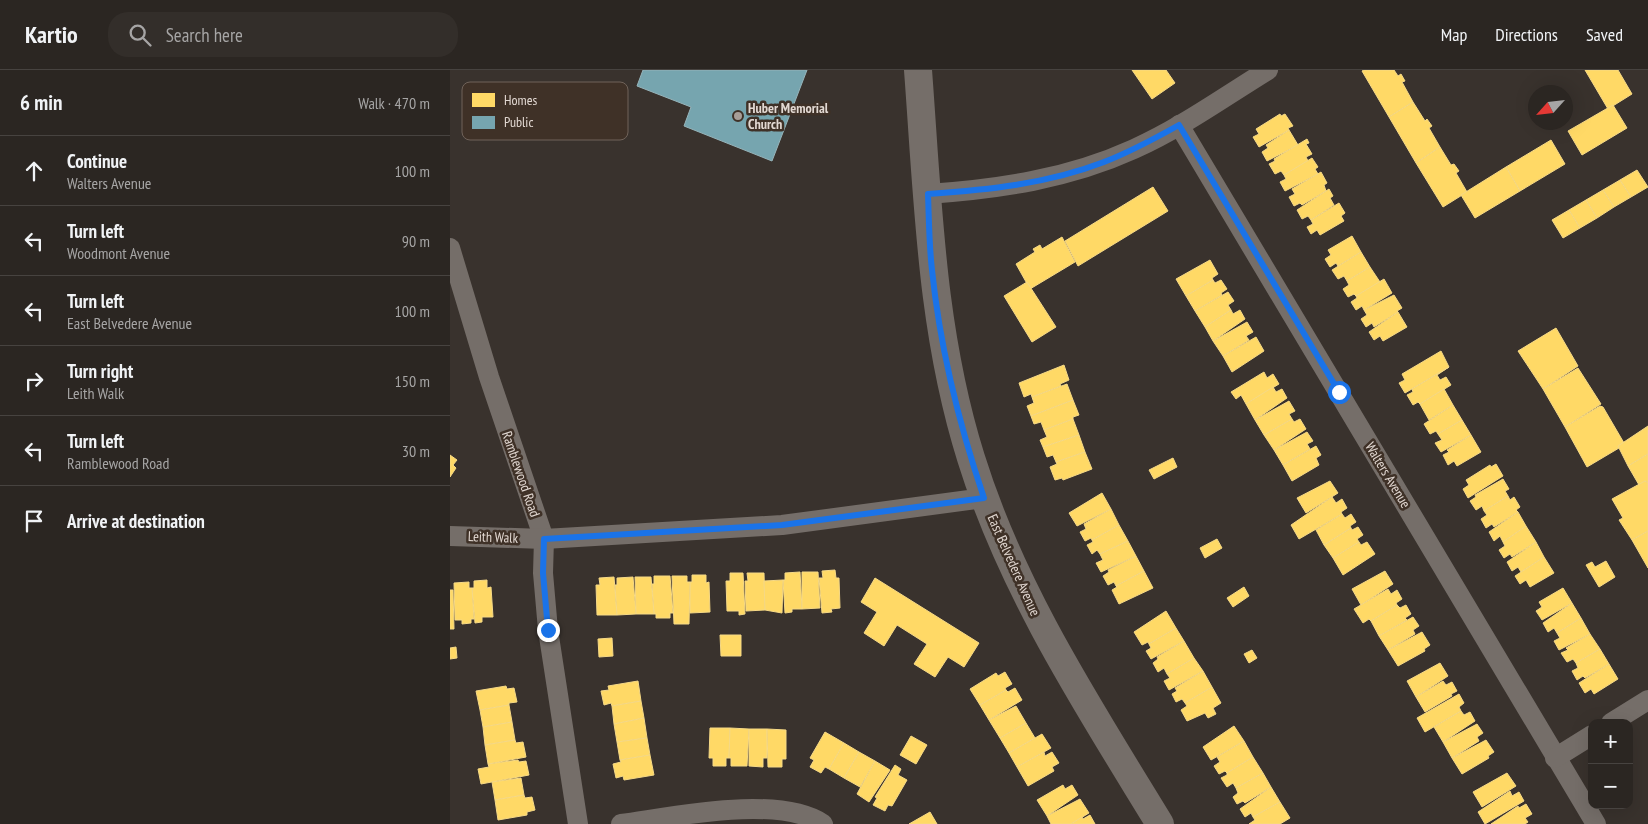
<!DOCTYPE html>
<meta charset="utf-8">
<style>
:root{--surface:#2b2622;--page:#332e2a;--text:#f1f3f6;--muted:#a6a5a5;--line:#474340}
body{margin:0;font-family:"PT Sans Narrow",sans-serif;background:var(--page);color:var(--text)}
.controls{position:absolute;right:15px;bottom:15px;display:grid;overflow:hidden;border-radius:10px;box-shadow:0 5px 20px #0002}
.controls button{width:45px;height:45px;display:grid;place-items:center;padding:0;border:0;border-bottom:1px solid var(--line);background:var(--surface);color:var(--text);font:25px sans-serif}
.compass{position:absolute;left:1078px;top:15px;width:45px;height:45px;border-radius:50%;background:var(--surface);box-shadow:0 5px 20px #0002;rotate:243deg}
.stop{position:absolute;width:15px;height:15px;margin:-11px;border:4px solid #1a73e8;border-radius:50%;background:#fff}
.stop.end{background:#1a73e8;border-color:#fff;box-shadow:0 1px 5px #0008}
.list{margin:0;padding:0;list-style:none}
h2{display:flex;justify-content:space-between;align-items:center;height:65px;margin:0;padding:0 20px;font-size:21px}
h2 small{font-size:16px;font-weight:400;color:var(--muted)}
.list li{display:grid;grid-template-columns:32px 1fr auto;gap:15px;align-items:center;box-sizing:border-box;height:70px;padding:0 20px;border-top:1px solid var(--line)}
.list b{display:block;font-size:19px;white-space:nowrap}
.list p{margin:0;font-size:16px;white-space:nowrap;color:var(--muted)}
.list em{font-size:16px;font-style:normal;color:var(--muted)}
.icon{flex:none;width:28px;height:28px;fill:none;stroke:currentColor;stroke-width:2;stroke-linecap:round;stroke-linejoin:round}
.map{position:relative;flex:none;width:1198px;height:754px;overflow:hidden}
header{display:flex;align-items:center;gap:30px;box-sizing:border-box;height:70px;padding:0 25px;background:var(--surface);border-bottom:1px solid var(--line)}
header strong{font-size:24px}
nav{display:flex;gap:28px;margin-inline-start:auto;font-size:18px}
.search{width:350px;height:45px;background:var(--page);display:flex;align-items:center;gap:12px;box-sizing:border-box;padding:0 18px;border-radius:20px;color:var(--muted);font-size:19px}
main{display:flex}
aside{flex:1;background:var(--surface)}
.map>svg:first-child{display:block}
.homes{fill:#ffd966;stroke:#f6d986}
.public{fill:#76a5af;stroke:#96b4ba}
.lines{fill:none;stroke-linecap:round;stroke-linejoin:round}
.minor{stroke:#756e69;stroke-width:20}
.secondary{stroke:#756e69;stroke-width:28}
.route{stroke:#1a73e8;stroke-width:6}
.poi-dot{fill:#a79e98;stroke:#3f3127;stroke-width:2}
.labels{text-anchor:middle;stroke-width:5;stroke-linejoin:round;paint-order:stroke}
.poi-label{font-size:14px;font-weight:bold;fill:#e2d8d2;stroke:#3f3127;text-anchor:start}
.street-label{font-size:14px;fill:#e2d8d2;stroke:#3f3127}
.key{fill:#3f3127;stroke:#70635a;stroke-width:1}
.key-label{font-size:14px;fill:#e2d8d2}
</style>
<header>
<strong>Kartio</strong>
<div class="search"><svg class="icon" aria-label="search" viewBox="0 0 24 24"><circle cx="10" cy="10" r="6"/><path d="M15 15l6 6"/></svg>Search here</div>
<nav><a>Map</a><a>Directions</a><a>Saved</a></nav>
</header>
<main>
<aside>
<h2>6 min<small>Walk · 470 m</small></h2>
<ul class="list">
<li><svg class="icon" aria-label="ahead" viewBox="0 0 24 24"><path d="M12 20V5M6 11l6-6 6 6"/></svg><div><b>Continue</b><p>Walters Avenue</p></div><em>100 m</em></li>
<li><svg class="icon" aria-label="left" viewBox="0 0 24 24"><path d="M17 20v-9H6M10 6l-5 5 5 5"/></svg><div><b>Turn left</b><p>Woodmont Avenue</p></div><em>90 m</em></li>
<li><svg class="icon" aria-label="left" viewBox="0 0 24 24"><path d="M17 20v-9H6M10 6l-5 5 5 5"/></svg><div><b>Turn left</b><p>East Belvedere Avenue</p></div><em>100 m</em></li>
<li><svg class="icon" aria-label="right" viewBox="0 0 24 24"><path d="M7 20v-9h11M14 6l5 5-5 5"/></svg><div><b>Turn right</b><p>Leith Walk</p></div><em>150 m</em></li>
<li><svg class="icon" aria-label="left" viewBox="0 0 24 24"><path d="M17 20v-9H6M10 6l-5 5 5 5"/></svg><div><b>Turn left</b><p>Ramblewood Road</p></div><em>30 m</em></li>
<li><svg class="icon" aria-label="arrive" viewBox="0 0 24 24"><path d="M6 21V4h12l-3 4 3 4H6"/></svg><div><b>Arrive at destination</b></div></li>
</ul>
</aside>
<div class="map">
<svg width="1198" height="754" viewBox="0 0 1198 754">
<rect width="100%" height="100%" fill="#39322d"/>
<!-- homes -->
<g class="homes">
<polygon points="682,0 716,0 725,13 702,29"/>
<polygon points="914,0 944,0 948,6 951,4 955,11 952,12 963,32 939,47 912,1"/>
<polygon points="1135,0 1168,0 1182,24 1158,39"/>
<polygon points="963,32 975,51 977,49 982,56 979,58 990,77 966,93 939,47"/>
<polygon points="1163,35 1177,58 1132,85 1118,61"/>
<polygon points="830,44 831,46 835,44 843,56 838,58 839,60 809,77 803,67 809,64 806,59"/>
<polygon points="839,60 848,75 817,91 812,82 818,78 816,75"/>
<polygon points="857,69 859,73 856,74 862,84 856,87 858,91 834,105 831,101 825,104 819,94 825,91 824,89"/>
<polygon points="1101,70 1115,94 1070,121 1056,97"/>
<polygon points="990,77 1001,95 1004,94 1009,101 1006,103 1017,122 993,137 966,93"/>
<polygon points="862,88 868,97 865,99 868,104 835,121 830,112 836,109 834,105"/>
<polygon points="1056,97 1070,121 1025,148 1011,125"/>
<polygon points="1187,100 1198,117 1181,127 1170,110"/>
<polygon points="871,102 877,113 874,115 876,121 852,135 850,133 844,136 839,127 845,124 842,119"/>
<polygon points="1170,110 1181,127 1164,137 1153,120"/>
<polygon points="703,117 718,141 628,196 615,171"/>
<polygon points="879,119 883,126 880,128 884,135 861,150 858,146 852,149 847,140"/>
<polygon points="1153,120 1164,137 1147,148 1136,130"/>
<polygon points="1136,130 1147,148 1130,158 1119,140"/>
<polygon points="889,133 895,143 891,146 894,151 870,165 867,160 861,164 857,157 863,154 861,150"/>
<polygon points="1119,140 1130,158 1113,168 1102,150"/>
<polygon points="902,166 911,182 888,196 886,193 880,197 875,189 881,185 878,180"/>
<polygon points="612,167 625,192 580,219 566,194 585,182 583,179 590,175 592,179"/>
<polygon points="911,182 920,197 897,211 894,206 888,209 882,200"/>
<polygon points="760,190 768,204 762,208 763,210 736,226 726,209"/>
<polygon points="920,197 930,212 906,226 904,224 898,227 893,219 899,215 897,211"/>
<polygon points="934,209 942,223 914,240 912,236 906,240 901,232 907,228 906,226"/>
<polygon points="763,210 765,213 771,210 777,219 771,223 772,225 745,241 736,226"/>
<polygon points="577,212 606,257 582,272 554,226"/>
<polygon points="778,222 784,231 778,235 781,240 755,257 745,241"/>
<polygon points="944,225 952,238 947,241 948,242 924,257 922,253 916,257 911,249 917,245 914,240"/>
<polygon points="781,240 783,244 790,240 795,249 763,271 755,257"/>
<polygon points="948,242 957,257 933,271 930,266 924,270 919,262"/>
<polygon points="797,252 803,262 796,266 799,270 773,286 763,271"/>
<polygon points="1106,258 1128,296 1093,319 1068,281"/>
<polygon points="806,267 814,281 782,302 773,286"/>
<polygon points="991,281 999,297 955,323 949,313 955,310 952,304"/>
<polygon points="614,295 619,310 610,314 611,316 582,327 581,324 574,327 569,313"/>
<polygon points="999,297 987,305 990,310 996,307 1001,315 970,334 968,332 963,335 957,325 963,322 962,319"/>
<polygon points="1128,298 1151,334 1115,357 1093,319"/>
<polygon points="814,302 817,308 823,304 829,314 796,334 791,325 786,329 781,322"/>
<polygon points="617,314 623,330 581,346 577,336 584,333 582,327"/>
<polygon points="823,317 826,322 832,319 837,328 805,350 796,334"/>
<polygon points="994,319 1003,335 979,350 970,334"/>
<polygon points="623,330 629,345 623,347 623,349 594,360 591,352 584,354 581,346"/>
<polygon points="839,331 845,341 839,344 842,349 814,365 805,350"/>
<polygon points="1003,335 1012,350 988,364 986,361 980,364 974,354"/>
<polygon points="1150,336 1153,337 1174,373 1168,376 1169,378 1137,397 1115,357"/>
<polygon points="623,349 629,365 593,377 590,370 597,367 594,360"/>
<polygon points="842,349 844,352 850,349 856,359 824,380 814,365"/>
<polygon points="1012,350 1021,365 991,382 985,373 992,370 988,364"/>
<polygon points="1198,356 1198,384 1178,396 1168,376"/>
<polygon points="857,362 863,371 857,374 860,379 833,395 824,380"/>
<polygon points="629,365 635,382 606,392 603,385 597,387 593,377"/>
<polygon points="1021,365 1031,382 1007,396 1004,391 998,395 993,385 999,382 997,380"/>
<polygon points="866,376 871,385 866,388 869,395 842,411 833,395"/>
<polygon points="635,382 642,399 613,410 612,408 605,410 600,397 607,394 606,392"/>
<polygon points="1198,384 1198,413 1195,411 1189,415 1178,396"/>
<polygon points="0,385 7,390 3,395 6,398 0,407"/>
<polygon points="723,388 727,397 704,409 699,400"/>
<polygon points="1046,394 1053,406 1018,428 1013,419 1019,415 1016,410 1040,395 1041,397"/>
<polygon points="1053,409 1059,419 1055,421 1058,426 1034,441 1032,436 1026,440 1020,431 1026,427 1025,425"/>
<polygon points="880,411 888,423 856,443 847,428"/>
<polygon points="1195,411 1198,413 1198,461 1182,470 1169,450 1173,448 1162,429"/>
<polygon points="652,423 661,439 627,456 619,443"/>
<polygon points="1058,426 1060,430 1064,427 1070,437 1066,440 1068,442 1044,457 1042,454 1036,458 1031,449 1037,445 1034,441"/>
<polygon points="882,427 886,433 892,429 897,438 891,442 892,444 849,469 841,455"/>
<polygon points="661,439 669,455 642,470 641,468 635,471 630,462 636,459 634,454"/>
<polygon points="1068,442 1076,456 1053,472 1050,466 1044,471 1039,462"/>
<polygon points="892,444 895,448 901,444 906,452 900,456 901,458 874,475 866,460"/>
<polygon points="669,455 678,471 650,484 647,480 642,484 637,475 643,472 642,470"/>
<polygon points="1076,456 1086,472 1062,487 1060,484 1054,488 1049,480 1055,476 1053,472"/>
<polygon points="908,457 913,465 907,469 909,472 883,488 874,475 901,458 902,460"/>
<polygon points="1198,461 1198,498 1182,470"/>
<polygon points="767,469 772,478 755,488 750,478"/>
<polygon points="678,471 686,486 651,502 646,493 653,490 650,484"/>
<polygon points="909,472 911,475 917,472 925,484 893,505 883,488"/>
<polygon points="1086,472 1094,487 1071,502 1068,497 1062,501 1057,492"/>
<polygon points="686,486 694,501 666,516 664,512 658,515 653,506 659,502 658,500"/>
<polygon points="1094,487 1104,503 1080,517 1076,510 1070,514 1065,506"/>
<polygon points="1156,491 1165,507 1149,517 1136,495 1142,492 1145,497"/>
<polygon points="385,500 386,508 389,508 390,538 381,539 382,542 372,543 369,508 373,508 372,501"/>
<polygon points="694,501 703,518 669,534 662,520 667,517 666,516"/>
<polygon points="935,501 943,514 911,535 902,519"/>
<polygon points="350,502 352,539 342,539 342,542 335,543 333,510 335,510 335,503"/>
<polygon points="352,502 368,502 370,538 352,539"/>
<polygon points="280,503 293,503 295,544 289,545 289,541 277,541 276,511 280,511"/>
<polygon points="297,503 314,503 315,540 296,541 295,511 298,511"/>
<polygon points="242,505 256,505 256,513 259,512 260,542 240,543 240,512 242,512"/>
<polygon points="204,506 220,506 223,543 220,543 220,548 206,548 206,544 204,544 202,514 204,514"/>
<polygon points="222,506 237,506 237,512 240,512 239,554 224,554"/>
<polygon points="164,507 167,545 147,545 146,515 150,515 149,508"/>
<polygon points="183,507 186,544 167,545 165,515 167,515 167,508"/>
<polygon points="185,507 201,507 204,544 186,544"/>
<polygon points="425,508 529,573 514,597 498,587 485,607 464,594 477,574 447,555 434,576 414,563 427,542 411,532"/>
<polygon points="37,510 37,518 41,517 43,547 32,547 32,552 25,553 22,518 24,518 24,511"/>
<polygon points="333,510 332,543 315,540 314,511"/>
<polygon points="19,512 19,518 22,518 24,549 21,549 21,553 12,554 12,550 5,550 4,513"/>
<polygon points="794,517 799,526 783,537 777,528"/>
<polygon points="1113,518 1122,533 1092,550 1086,541 1092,537 1089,532"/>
<polygon points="938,519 941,524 947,520 952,529 946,533 947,535 921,551 919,549 913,553 904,539"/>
<polygon points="0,520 3,520 4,559 0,559"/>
<polygon points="1122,533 1131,548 1107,563 1104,558 1098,562 1093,553"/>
<polygon points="947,535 950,538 956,535 961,544 955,548 957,550 929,566 921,551"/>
<polygon points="716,541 726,558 699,574 698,572 692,575 684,562"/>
<polygon points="963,547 969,556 963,560 965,564 938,580 929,566"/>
<polygon points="1131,548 1140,564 1109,580 1104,571 1110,568 1107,563"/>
<polygon points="726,558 734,571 701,589 696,581 701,578 699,574"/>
<polygon points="972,562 980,575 974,579 975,581 948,596 938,580"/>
<polygon points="1140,564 1150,579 1126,593 1123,589 1117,592 1111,583 1118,580 1116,578"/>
<polygon points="270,565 291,565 291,586 271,586"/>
<polygon points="162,568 163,586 149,587 148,569"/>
<polygon points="734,571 744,588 717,604 714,598 708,602 703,593 708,589 707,587"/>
<polygon points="6,577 7,588 0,589 0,578"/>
<polygon points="1150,579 1159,594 1135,608 1133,606 1127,610 1122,601 1128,598 1126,593"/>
<polygon points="802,580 807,588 799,593 794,584"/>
<polygon points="744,588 753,601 719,620 714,611 720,608 717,604"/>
<polygon points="990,593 998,606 966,627 957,611"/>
<polygon points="1159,594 1168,609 1144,624 1141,619 1135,623 1129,613"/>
<polygon points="753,601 762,617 735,633 732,629 726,632 722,624 727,621 725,618"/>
<polygon points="555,602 562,614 555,618 556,620 530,635 520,619 546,603 548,606"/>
<polygon points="188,611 191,631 162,636 161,633 154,635 151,621 159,620 158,616"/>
<polygon points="993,611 996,615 1002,612 1007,621 1001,624 1002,626 975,642 966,627"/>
<polygon points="56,616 57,619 64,618 67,632 59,633 59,635 30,640 26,621"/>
<polygon points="762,617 771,633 763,638 766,644 758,648 755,643 737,651 731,640 737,636 735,633"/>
<polygon points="565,618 572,630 539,650 530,635 556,620 558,622"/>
<polygon points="1009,624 1014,633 1009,637 1011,641 975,662 967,648"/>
<polygon points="191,631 194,648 164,654 162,636"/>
<polygon points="59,635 62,652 33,657 30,640"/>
<polygon points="566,636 576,653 550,668 539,650"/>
<polygon points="1011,641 1014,645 1020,642 1025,651 993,672 984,657"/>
<polygon points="194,648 197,668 167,672 164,654"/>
<polygon points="62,652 65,670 35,675 33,657"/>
<polygon points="576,653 585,668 559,683 550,668"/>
<polygon points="1027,654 1033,663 1027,667 1029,671 1002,688 993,672"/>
<polygon points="784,656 794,671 761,690 753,677"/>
<polygon points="260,658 280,658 279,688 276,688 276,696 263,696 263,688 259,688"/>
<polygon points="280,658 299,659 297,696 281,696 281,688 279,688"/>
<polygon points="299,659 317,659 317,688 313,688 313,697 299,696"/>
<polygon points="317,659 336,660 336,689 332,689 332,697 318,697"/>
<polygon points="375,662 394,673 379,699 375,697 371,703 360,697 364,690 360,688"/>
<polygon points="592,664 601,678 567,697 559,683"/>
<polygon points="461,666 477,675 466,694 450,685"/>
<polygon points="197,668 200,685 170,690 167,672"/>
<polygon points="65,670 66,673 73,672 76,687 38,694 35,675"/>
<polygon points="1036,670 1044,682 1038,686 1039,688 1012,704 1002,688"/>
<polygon points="794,671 803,687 777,703 775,701 769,704 764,696 770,692 767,687"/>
<polygon points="394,673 409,682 394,708 379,699"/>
<polygon points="409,682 425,691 410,717 394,708"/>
<polygon points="594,682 595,686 602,682 609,693 602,697 604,701 578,716 567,697"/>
<polygon points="200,685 204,705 174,710 173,706 166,708 163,694 171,692 170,690"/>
<polygon points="803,687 813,703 786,718 783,713 777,717 771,708 777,705 777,703"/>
<polygon points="68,690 69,692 76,691 79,705 31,714 28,699 39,697 38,694"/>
<polygon points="425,691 440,700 419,732 407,724"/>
<polygon points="445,695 451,699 448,705 457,710 442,736 438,735 435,741 423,735 427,728 425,727"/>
<polygon points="813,703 821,717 795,733 793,731 787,734 783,727 788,723 786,718"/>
<polygon points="1057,703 1066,716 1032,737 1023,722"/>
<polygon points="71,708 74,725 45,730 42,712"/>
<polygon points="613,715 615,719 622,715 628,725 597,746 587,730"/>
<polygon points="821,717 830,732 803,747 801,743 795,747 790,739"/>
<polygon points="1060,721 1062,726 1069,722 1074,731 1035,754 1028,742"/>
<polygon points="74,725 75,728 82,727 85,740 77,742 77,745 48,750 45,730"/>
<polygon points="630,729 639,743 621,754 601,754 597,746"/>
<polygon points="830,732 840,748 830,754 799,754 805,750 803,747"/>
<polygon points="1076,734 1082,744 1075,748 1078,752 1075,754 1041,754 1068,736 1069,738"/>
<polygon points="480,742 487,754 459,754"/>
<polygon points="640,745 645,754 621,754 632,747 633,749"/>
</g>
<!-- public -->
<polygon class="public" points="193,0 357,0 322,91 234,56 241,37 187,16"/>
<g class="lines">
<!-- minor -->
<g class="minor">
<polyline points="729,55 1146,754"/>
<path d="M478 124C549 119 618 109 684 79 731 58 774 27 818 0"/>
<polyline points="0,178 39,307 94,469 93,503 98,560 128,754"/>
<polyline points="0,466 94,469 332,455 534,428"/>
<polyline points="1161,653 1198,630"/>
<polyline points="1105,688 1142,665"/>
<path d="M171 754C223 747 328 724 373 754"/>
</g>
<!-- secondary -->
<path class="secondary" d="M468 0C478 132 481 261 521 388 562 520 638 636 710 754"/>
</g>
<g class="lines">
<!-- route -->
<path class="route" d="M98 560 93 503 94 469 332 455 534 428C509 354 490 278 482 200 479 175 479 149 478 124 537 120 597 114 654 92 680 82 704 69 729 55L889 322"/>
</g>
<!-- markers -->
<circle class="poi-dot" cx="288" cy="46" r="5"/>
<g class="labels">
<!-- poi labels -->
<g class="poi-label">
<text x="298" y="43">Huber Memorial<tspan x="298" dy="16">Church</tspan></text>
</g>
<!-- street labels -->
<g class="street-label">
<text transform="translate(71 404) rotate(71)" y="5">Ramblewood Road</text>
<text transform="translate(938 405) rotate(59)" y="5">Walters Avenue</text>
<text transform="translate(43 467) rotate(2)" y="5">Leith Walk</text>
<text transform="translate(564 495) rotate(66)" y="5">East Belvedere Avenue</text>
</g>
</g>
<!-- legend -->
<rect x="12" y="12" width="166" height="58" rx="8" class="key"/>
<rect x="22" y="23" width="23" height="14" fill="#ffd966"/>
<rect x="22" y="46" width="23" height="13" fill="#76a5af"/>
<g class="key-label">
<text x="54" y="35">Homes</text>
<text x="54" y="57">Public</text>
</g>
</svg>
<div class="controls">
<button>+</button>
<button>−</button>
</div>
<svg class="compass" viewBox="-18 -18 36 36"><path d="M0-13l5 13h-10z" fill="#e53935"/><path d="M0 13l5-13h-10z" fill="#a6a5a5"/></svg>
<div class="stop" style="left:889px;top:322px"></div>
<div class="stop end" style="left:98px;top:560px"></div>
</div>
</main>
